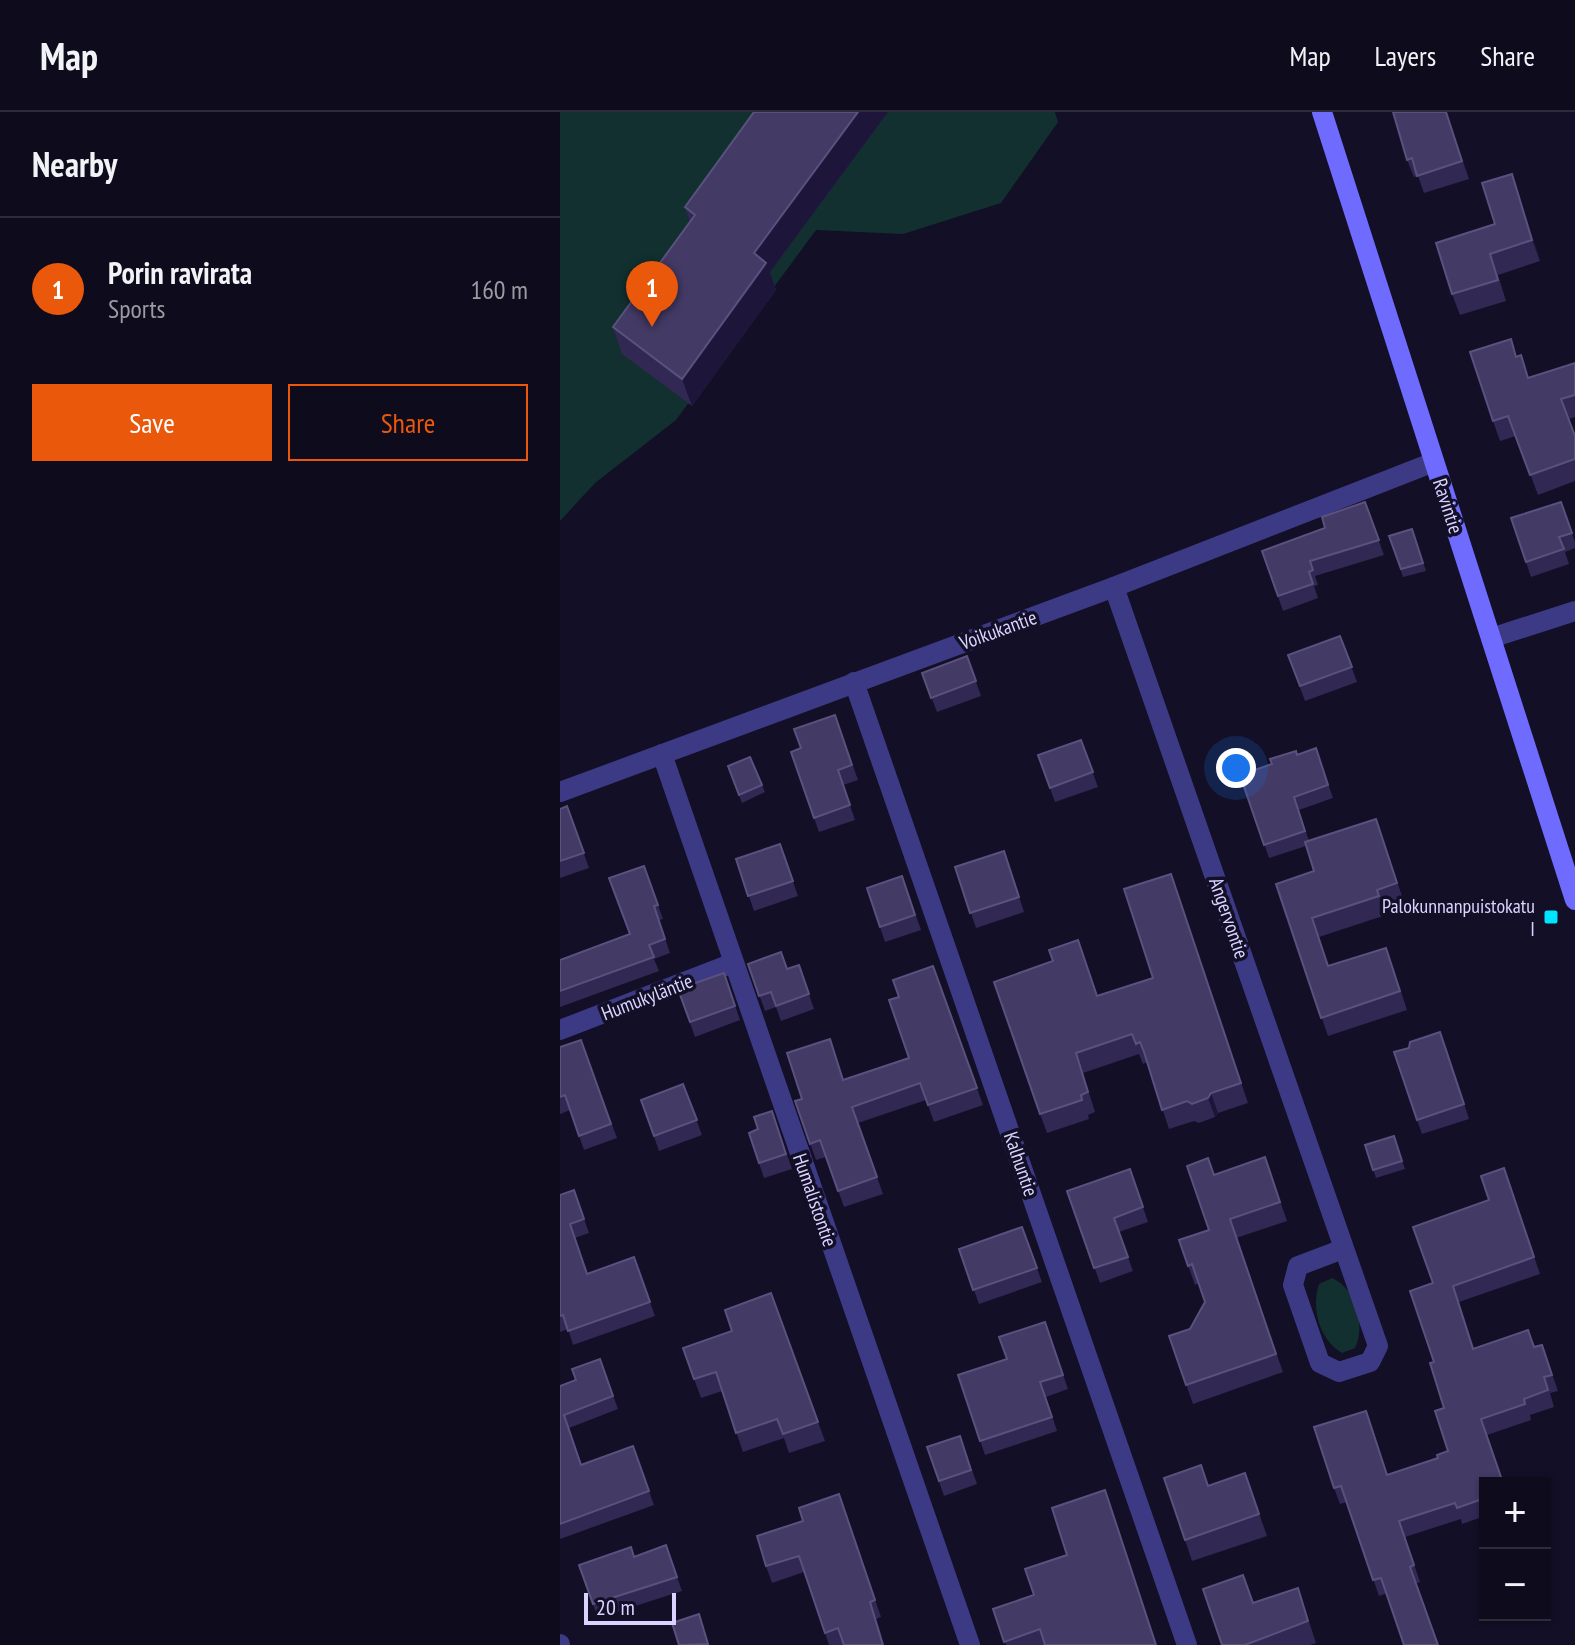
<!DOCTYPE html>
<meta charset="utf-8">
<style>
:root{--surface:#0e0b1c;--page:#171425;--text:#f1f3f6;--muted:#9b9ba3;--line:#2e2b3b;--accent:#ea580c}
body{margin:0;font-family:"PT Sans Narrow",sans-serif;background:var(--page);color:var(--text)}
.controls{position:absolute;right:24px;bottom:24px;display:grid;overflow:hidden;border-radius:0px;box-shadow:0 2px 6px #0004}
.controls button{width:72px;height:72px;display:grid;place-items:center;padding:0;border:0;border-bottom:2px solid var(--line);background:var(--surface);color:var(--text);font:40px sans-serif}
.scale{position:absolute;left:24px;bottom:20px;width:92px;box-sizing:border-box;padding-left:8px;border:4px solid #d9d4ff;border-top:0;font-size:22px;line-height:28px;white-space:nowrap;color:#d9d4ff;-webkit-text-stroke:6px #130f26;paint-order:stroke}
.you{position:absolute;left:676px;top:656px;width:28px;height:28px;margin:-20px;border:6px solid #fff;border-radius:50%;background:#1a73e8;box-shadow:0 0 0 12px #1a73e833}
.badge{display:grid;place-items:center;width:52px;height:52px;border-radius:50%;background:var(--accent);color:#fff;font-size:26px;font-weight:700}
.pin{position:absolute;translate:-50% -66px;filter:drop-shadow(0 2px 4px #0008)}
.pin::after{content:'';position:absolute;top:42px;width:28px;height:24px;background:inherit;clip-path:polygon(0 0,100% 0,50% 100%)}
.list{margin:0;padding:0;list-style:none}
h2{display:flex;justify-content:space-between;align-items:center;height:104px;margin:0;padding:0 32px;font-size:34px}
h2 small{font-size:26px;font-weight:400;color:var(--muted)}
.list li{display:grid;grid-template-columns:52px 1fr auto;gap:24px;align-items:center;box-sizing:border-box;height:144px;padding:0 32px;border-top:2px solid var(--line)}
.list b{display:block;font-size:30px;white-space:nowrap}
.list p{margin:0;font-size:26px;white-space:nowrap;color:var(--muted)}
.list em{font-size:26px;font-style:normal;color:var(--muted)}
.actions{display:flex;gap:16px;padding:24px 32px}
.actions a{flex:1;padding:18px 0;border:2px solid var(--accent);border-radius:0px;text-align:center;font-size:28px;color:var(--accent)}
.actions .main{background:var(--accent);color:#fff}
.map{position:relative;flex:none;width:1015px;height:1533px;overflow:hidden}
header{display:flex;align-items:center;gap:48px;box-sizing:border-box;height:112px;padding:0 40px;background:var(--surface);border-bottom:2px solid var(--line)}
header strong{font-size:38px}
nav{display:flex;gap:44px;margin-inline-start:auto;font-size:28px}
main{display:flex}
aside{flex:1;background:var(--surface)}
.map>svg:first-child{display:block}
.green{fill:#12302f}
.lines{fill:none;stroke-linecap:round;stroke-linejoin:round}
.minor{stroke:#3d3a85;stroke-width:20}
.secondary{stroke:#6f6bff;stroke-width:20}
.wall{fill:#312854}
.shaded-wall{fill:#1d163a}
.building{fill:#433a66;stroke:#5a527e;stroke-width:2}
.poi-dot{fill:#00e5ff;stroke:#130f26;stroke-width:3}
.labels{text-anchor:middle;stroke-width:7;stroke-linejoin:round;paint-order:stroke}
.street-label{font-size:20px;fill:#d9d4ff;stroke:#130f26}
.poi-label{font-size:20px;fill:#d9d4ff;stroke:#130f26;text-anchor:end}
</style>
<header>
<strong>Map</strong>
<nav><a>Map</a><a>Layers</a><a>Share</a></nav>
</header>
<main>
<aside>
<h2>Nearby<small></small></h2>
<ul class="list">
<li><span class="badge">1</span><div><b>Porin ravirata</b><p>Sports</p></div><em>160 m</em></li>
</ul>
<div class="actions"><a class="main">Save</a><a>Share</a></div>
</aside>
<div class="map">
<svg width="1015" height="1533" viewBox="0 0 1015 1533">
<rect width="100%" height="100%" fill="#130f26"/>
<!-- green -->
<g class="green">
<polygon points="0,0 495,0 498,10 441,91 343,122 256,118 116,308 35,371 0,409"/>
<path d="M772 1166C796 1176 806 1214 795 1236L782 1241C759 1228 751 1196 759 1172Z"/>
</g>
<g class="lines">
<!-- minor -->
<g class="minor">
<polyline points="554,475 818,1234 810,1250 779,1260 760,1251 733,1173 738,1154 783,1137"/>
<polyline points="931,526 1015,499"/>
<polyline points="294,570 627,1533"/>
<polyline points="102,642 410,1533"/>
<polyline points="0,680 554,475 874,350"/>
<polyline points="0,918 173,851"/>
<polyline points="0,1532 0,1533"/>
</g>
<!-- secondary -->
<polyline class="secondary" points="762,0 1015,788"/>
</g>
<!-- wall -->
<g class="wall">
<polygon points="194,0 328,0 210,160 216,178 132,294 62,242 53,215 130,110 125,95"/>
<polygon points="886,0 909,67 864,81 858,64 854,65 847,48"/>
<polygon points="959,83 980,149 938,163 946,189 900,203 892,182 935,112"/>
<polygon points="957,245 969,266 1015,251 1015,305 1009,307 1015,324 1015,369 978,383 956,324 940,329 933,309"/>
<polygon points="805,390 824,443 755,464 758,473 754,474 758,486 723,499 702,439 765,416"/>
<polygon points="1001,390 1015,430 1015,436 1005,440 1009,452 971,465 951,406"/>
<polygon points="852,417 866,459 843,465 829,424"/>
<polygon points="780,524 797,570 745,589 728,543"/>
<polygon points="407,544 421,584 377,600 362,561"/>
<polygon points="275,603 298,668 283,673 295,708 259,720 231,640 241,636"/>
<polygon points="521,628 538,675 495,690 478,643"/>
<polygon points="756,636 773,686 739,698 749,729 816,707 844,790 824,797 826,803 759,825 768,854 833,855 847,898 768,924 716,772 754,759 746,734 709,746 680,663"/>
<polygon points="190,645 205,680 182,691 168,654"/>
<polygon points="7,694 29,756 0,766 0,697"/>
<polygon points="220,732 238,784 194,799 176,747"/>
<polygon points="444,739 464,800 416,816 395,755"/>
<polygon points="84,754 103,807 99,808 110,841 94,847 99,859 0,895 0,848 70,822"/>
<polygon points="611,762 688,991 658,1001 655,1005 639,1011 634,1009 609,1017 587,950 583,952 579,942 523,961 535,1000 528,1003 529,1007 487,1021 480,1002 537,884 593,866"/>
<polygon points="342,764 361,818 325,830 307,776"/>
<polygon points="188,852 227,857 239,853 254,897 221,909 216,895 205,899"/>
<polygon points="373,854 423,993 374,1010 366,988 298,1011 323,1082 284,1095 266,1045 256,1048 235,989 284,968 349,946 339,885"/>
<polygon points="164,861 180,908 135,925 118,877"/>
<polygon points="21,928 57,1026 24,1038 10,998 0,1002 0,935"/>
<polygon points="886,935 909,1007 862,1022 857,1008"/>
<polygon points="123,972 142,1023 99,1039 81,988"/>
<polygon points="212,999 232,1057 204,1066 189,1021 198,1017"/>
<polygon points="834,1024 845,1057 816,1066 805,1033"/>
<polygon points="705,1045 727,1109 676,1126 723,1260 633,1292 609,1224 630,1217 645,1190 639,1171 635,1173 619,1128 649,1118 654,1062"/>
<polygon points="944,1056 980,1162 899,1190 914,1236 975,1235 982,1233 998,1279 990,1281 994,1295 970,1303 971,1308 927,1323 925,1404 902,1412 901,1407 845,1425 860,1470 819,1484 787,1390 780,1392 774,1376 812,1315 827,1363 878,1346 888,1339 884,1296 874,1250 873,1171 929,1088"/>
<polygon points="570,1057 588,1110 559,1120 573,1159 540,1171 507,1079"/>
<polygon points="14,1078 29,1121 15,1126 28,1162 74,1145 95,1204 13,1233 8,1217 0,1220 0,1083"/>
<polygon points="462,1115 482,1170 419,1192 399,1137"/>
<polygon points="211,1181 265,1329 229,1341 224,1326 183,1340 162,1279 141,1286 123,1236 172,1219"/>
<polygon points="485,1210 508,1277 486,1285 497,1319 425,1343 398,1263 447,1247"/>
<polygon points="40,1247 58,1297 9,1316 21,1353 73,1334 94,1393 0,1427 0,1274 16,1268"/>
<polygon points="400,1324 417,1372 384,1384 367,1335"/>
<polygon points="685,1361 707,1424 632,1449 625,1428 649,1373"/>
<polygon points="279,1382 321,1505 316,1507 324,1533 269,1533 244,1460 212,1471 206,1454 243,1409"/>
<polygon points="106,1433 122,1479 38,1506 19,1453 74,1445"/>
<polygon points="738,1476 756,1531 750,1533 662,1533 693,1491"/>
<polygon points="433,1497 597,1533 446,1533"/>
</g>
<!-- shaded-wall -->
<g class="shaded-wall">
<polygon points="298,0 328,0 210,160 216,178 132,294 122,267 194,141"/>
<polygon points="952,62 959,83 980,149 972,128"/>
<polygon points="651,981 658,1001 655,1005 648,986"/>
</g>
<!-- building -->
<g class="building">
<polygon points="194,0 298,0 194,141 206,151 122,267 53,215 135,103 125,95"/>
<polygon points="833,0 886,0 902,49 857,64 852,46 847,48"/>
<polygon points="952,62 972,128 930,142 938,168 892,182 876,131 935,112 922,71"/>
<polygon points="951,227 956,245 961,243 968,266 1015,251 1015,283 1001,287 1015,324 1015,347 970,363 948,304 933,309 910,240"/>
<polygon points="805,390 819,428 750,449 753,458 749,460 753,472 718,484 702,439 765,416 762,405"/>
<polygon points="1001,390 1012,421 999,425 1004,437 966,450 951,406"/>
<polygon points="852,417 863,451 841,457 829,424"/>
<polygon points="780,524 792,555 740,574 728,543"/>
<polygon points="407,544 416,569 371,586 362,561"/>
<polygon points="275,603 292,653 278,658 290,693 254,706 231,640 241,636 234,617"/>
<polygon points="521,628 533,660 490,676 478,643"/>
<polygon points="756,636 768,673 734,685 745,719 704,733 680,663 712,652 710,647 736,639 737,643"/>
<polygon points="190,645 202,673 179,683 168,654"/>
<polygon points="7,694 24,741 0,749 0,697"/>
<polygon points="816,707 837,771 817,778 819,784 752,806 768,854 826,836 840,879 761,906 716,772 754,759 745,730"/>
<polygon points="220,732 233,769 188,784 176,747"/>
<polygon points="444,739 459,785 410,801 395,755"/>
<polygon points="84,754 98,793 94,794 105,827 89,833 94,845 0,879 0,848 70,822 49,766"/>
<polygon points="611,762 681,971 651,981 648,986 632,992 627,989 602,998 584,940 580,930 576,932 572,922 516,941 528,980 521,983 522,988 480,1002 434,870 493,849 489,838 518,828 537,884 593,866 564,777"/>
<polygon points="342,764 355,803 320,815 307,776"/>
<polygon points="221,840 227,857 239,853 249,882 216,894 211,880 199,884 188,852"/>
<polygon points="373,854 417,976 368,993 360,971 292,995 317,1065 278,1079 260,1028 250,1032 235,989 242,987 227,941 270,927 283,968 349,946 329,888 339,885 333,868"/>
<polygon points="164,861 175,894 130,910 118,877"/>
<polygon points="880,920 904,992 857,1008 834,940 849,936 850,930"/>
<polygon points="21,928 51,1012 19,1024 5,983 0,985 0,935"/>
<polygon points="123,972 137,1008 94,1024 81,988"/>
<polygon points="212,999 226,1042 199,1051 189,1021 198,1017 194,1005"/>
<polygon points="834,1024 842,1049 813,1058 805,1033"/>
<polygon points="705,1045 720,1090 670,1107 716,1242 626,1273 609,1224 630,1217 645,1190 632,1152 628,1154 619,1128 649,1118 627,1054 648,1046 654,1063"/>
<polygon points="944,1056 974,1145 893,1174 913,1237 968,1218 974,1235 982,1233 992,1263 984,1265 988,1278 964,1287 965,1292 921,1307 943,1371 925,1371 925,1386 897,1396 895,1391 839,1409 854,1453 850,1455 878,1533 844,1533 821,1466 813,1468 781,1374 774,1376 754,1315 806,1299 827,1363 878,1346 877,1343 888,1339 875,1299 884,1296 870,1251 874,1250 850,1179 873,1171 853,1115 929,1088 921,1064"/>
<polygon points="570,1057 583,1095 554,1106 568,1145 534,1156 507,1079"/>
<polygon points="14,1078 24,1107 10,1112 27,1162 74,1145 90,1190 8,1219 3,1203 0,1204 0,1083"/>
<polygon points="462,1115 477,1156 413,1178 399,1137"/>
<polygon points="211,1181 258,1310 223,1322 217,1307 176,1321 156,1260 134,1267 123,1236 172,1219 165,1198"/>
<polygon points="485,1210 503,1263 480,1270 492,1305 420,1329 398,1263 447,1247 439,1225"/>
<polygon points="40,1247 53,1284 4,1303 21,1353 73,1334 89,1379 0,1412 0,1274 16,1268 12,1257"/>
<polygon points="400,1324 411,1358 379,1369 367,1335"/>
<polygon points="641,1353 648,1374 685,1361 699,1402 625,1428 604,1366"/>
<polygon points="545,1378 596,1533 485,1533 480,1517 444,1530 433,1497 474,1483 465,1457 507,1443 492,1396"/>
<polygon points="279,1382 315,1488 310,1490 323,1533 284,1533 278,1516 265,1521 239,1444 206,1454 197,1424 243,1409 239,1396"/>
<polygon points="106,1433 117,1465 33,1492 19,1453 71,1435 74,1445"/>
<polygon points="683,1463 693,1491 738,1476 748,1509 685,1533 662,1533 643,1477"/>
<polygon points="139,1502 148,1532 119,1533 112,1511"/>
</g>
<!-- markers -->
<rect class="poi-dot" x="983" y="797" width="16" height="16" rx="4"/>
<g class="labels">
<!-- street labels -->
<g class="street-label">
<text transform="translate(888 394) rotate(72)" y="7">Ravintie</text>
<text transform="translate(438 518) rotate(-20)" y="7">Voikukantie</text>
<text transform="translate(669 806) rotate(71)" y="7">Angervontie</text>
<text transform="translate(87 885) rotate(-21)" y="7">Humukyläntie</text>
<text transform="translate(461 1052) rotate(71)" y="7">Kalhuntie</text>
<text transform="translate(255 1088) rotate(71)" y="7">Humalistontie</text>
</g>
<!-- poi labels -->
<g class="poi-label">
<text x="975" y="801">Palokunnanpuistokatu<tspan x="975" dy="23">I</tspan></text>
</g>
</g>
</svg>
<div class="controls">
<button>+</button>
<button>−</button>
</div>
<div class="scale">20 m</div>
<div class="you"></div>
<div class="pin badge" style="left:92px;top:215px">1</div>
</div>
</main>
